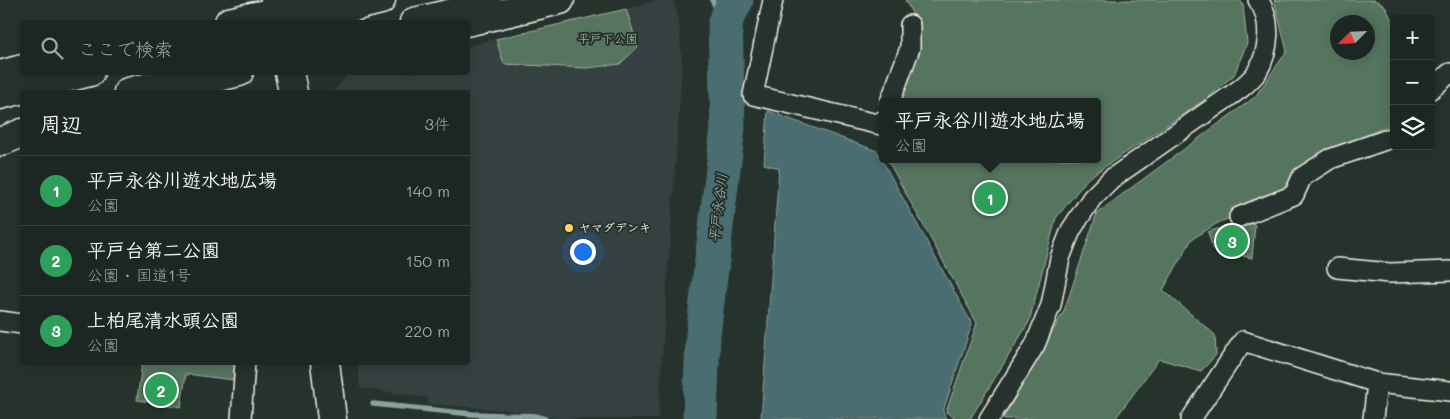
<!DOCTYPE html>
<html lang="ja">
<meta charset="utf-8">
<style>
:root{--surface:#1c2622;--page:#252e2a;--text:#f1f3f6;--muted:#a0a5a5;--line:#3a4340;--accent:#1a73e8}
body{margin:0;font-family:Mali,"Klee One",sans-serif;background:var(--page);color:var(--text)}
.controls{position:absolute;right:15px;top:15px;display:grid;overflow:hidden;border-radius:5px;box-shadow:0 2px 12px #0003}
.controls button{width:45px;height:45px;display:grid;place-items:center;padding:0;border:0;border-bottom:1px solid var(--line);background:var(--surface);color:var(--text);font:25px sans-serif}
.compass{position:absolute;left:1330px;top:15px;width:45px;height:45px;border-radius:50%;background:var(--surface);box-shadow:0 2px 12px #0003;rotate:246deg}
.you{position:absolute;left:582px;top:251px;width:18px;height:18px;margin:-12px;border:4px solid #fff;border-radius:50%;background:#1a73e8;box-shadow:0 0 0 8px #1a73e833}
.badge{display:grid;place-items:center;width:32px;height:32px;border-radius:50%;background:var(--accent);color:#fff;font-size:16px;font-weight:700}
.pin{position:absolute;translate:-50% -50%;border:2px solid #fff;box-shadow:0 1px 5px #0006}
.popup{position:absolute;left:879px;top:98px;width:222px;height:65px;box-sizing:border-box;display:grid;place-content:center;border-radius:5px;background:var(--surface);filter:drop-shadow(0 1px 4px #0005);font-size:16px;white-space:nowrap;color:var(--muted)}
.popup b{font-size:19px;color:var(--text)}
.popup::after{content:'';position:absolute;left:50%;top:100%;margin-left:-10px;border:10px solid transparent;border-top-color:var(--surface)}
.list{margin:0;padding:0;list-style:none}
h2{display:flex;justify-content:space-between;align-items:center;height:65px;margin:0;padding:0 20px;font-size:21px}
h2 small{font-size:16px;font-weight:400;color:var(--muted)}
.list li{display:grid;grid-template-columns:32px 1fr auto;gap:15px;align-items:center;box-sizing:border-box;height:70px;padding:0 20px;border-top:1px solid var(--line)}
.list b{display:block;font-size:19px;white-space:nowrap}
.list p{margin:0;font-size:16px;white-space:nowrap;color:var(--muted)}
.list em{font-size:16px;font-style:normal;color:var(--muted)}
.icon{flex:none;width:28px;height:28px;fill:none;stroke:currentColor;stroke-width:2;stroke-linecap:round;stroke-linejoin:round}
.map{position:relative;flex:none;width:1450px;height:419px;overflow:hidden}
.search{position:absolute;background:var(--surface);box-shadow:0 2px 12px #0003;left:20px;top:20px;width:450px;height:55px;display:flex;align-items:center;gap:12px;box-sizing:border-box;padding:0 18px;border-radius:5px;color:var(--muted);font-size:19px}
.panel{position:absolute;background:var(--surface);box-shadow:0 2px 12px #0003;left:20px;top:90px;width:450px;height:275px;border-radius:5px}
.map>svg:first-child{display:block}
.built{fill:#364040}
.green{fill:#54745e;stroke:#a4b2a3;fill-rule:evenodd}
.water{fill:#496d6f;stroke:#8da29f}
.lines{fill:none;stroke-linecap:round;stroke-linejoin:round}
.stream{stroke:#8da29f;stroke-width:5.5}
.river{stroke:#496d6f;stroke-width:35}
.street-casing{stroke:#f4f1e8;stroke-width:22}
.primary-casing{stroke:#f4f1e8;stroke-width:31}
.highway-casing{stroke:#f4f1e8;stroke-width:31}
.street{stroke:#26332d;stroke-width:19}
.primary{stroke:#26332d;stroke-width:28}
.highway{stroke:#26332d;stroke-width:28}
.poi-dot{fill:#ffd166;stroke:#26332d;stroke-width:2}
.labels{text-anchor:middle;stroke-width:4;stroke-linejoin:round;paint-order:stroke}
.park-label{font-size:12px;fill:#b4bfb1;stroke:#26332d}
.poi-label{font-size:12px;font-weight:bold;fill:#f4f1e8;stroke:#26332d;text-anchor:start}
.water-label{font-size:14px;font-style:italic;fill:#b0bcb8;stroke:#26332d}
</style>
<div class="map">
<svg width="1450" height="419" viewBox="0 0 1450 419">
<rect width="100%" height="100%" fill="#26332d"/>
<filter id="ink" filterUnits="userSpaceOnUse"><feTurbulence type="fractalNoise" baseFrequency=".02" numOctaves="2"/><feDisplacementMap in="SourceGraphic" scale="10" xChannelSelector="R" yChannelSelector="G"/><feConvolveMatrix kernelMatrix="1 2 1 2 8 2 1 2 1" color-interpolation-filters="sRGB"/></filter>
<g filter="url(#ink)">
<!-- built -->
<polygon class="built" points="657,0 674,0 679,24 682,65 658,419 559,419 508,410 428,404 428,398 360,388 358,363 468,362 468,92 333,92 346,76 360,73 468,72 468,46 496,39 504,64 637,47 626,9"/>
<!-- green -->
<g class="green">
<polygon points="905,0 1240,0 1243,5 1247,43 1234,75 1206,99 1088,178 1056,218 1029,322 970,419 957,419 946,412 977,323 887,159 1098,159 1098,102 899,102 914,17"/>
<path d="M1274 0H1375L1385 6 1394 25V123L1320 156 1288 191 1216 224 1192 239 1163 290 1215 335 1216 355 1201 371 1159 359 1115 419H1003L1064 311 1097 213 1255 97 1287 51ZM1338 22H1368V52H1338Z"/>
<polygon points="626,9 638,47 620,64 587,68 504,64 496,39"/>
<polygon points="1249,221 1255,225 1252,258 1213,249 1208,232 1238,222"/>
<polygon points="142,363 142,362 235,363 233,380 186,374 181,407 137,400"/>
</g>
<!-- water -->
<polygon class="water" points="768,111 877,151 972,324 943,411 946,419 761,419 779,168 764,164"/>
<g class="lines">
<!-- stream -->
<g class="stream">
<polyline points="712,0 725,22"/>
<polyline points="373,404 472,414 535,416 545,419"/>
</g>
<!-- river -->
<polyline class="river" points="700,419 703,335 728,127 725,22 736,0"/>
<defs>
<g id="street">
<polyline points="773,0 753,95 881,125 882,121"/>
<polyline points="1431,89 1450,73"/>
<polyline points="890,102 910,48 910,25"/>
<polyline points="1239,217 1294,195 1302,177 1330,159 1394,137"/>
<polyline points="1337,268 1390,273 1450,271"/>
<polyline points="0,321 22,324"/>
<polyline points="241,419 245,362"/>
<path d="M989 419 1035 345 1051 305 1060 258 1071 230 1092 198 1111 179 1240 89C1246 84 1253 78 1257 72 1269 52 1273 20 1258 0"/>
<polyline points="1191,419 1243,341 1377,383 1450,391"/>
<polyline points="1373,419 1377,383"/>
</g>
<g id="primary">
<polyline points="309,18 381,0"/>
<polyline points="229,22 328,0"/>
<polyline points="414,22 487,5"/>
<polyline points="467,22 560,0"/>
<polyline points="0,75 22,69"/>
<polyline points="192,84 239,72"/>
<polyline points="128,92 210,72"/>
<polyline points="0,95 90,72"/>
<polyline points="0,142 22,133"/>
</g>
<g id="highway">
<polyline points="275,0 279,22"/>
<polyline points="289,72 293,92"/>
<polyline points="325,362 332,419"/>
</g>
</defs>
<!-- street casing -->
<use href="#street" class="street-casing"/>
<!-- primary casing -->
<use href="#primary" class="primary-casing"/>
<!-- highway casing -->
<use href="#highway" class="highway-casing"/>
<!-- street -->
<use href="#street" class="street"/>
<!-- primary -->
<use href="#primary" class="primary"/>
<!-- highway -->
<use href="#highway" class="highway"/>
</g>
</g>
<!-- markers -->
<circle class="poi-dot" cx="569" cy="228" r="5"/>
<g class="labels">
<!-- park labels -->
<g class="park-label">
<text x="608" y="43">平戸下公園</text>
</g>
<!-- poi labels -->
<g class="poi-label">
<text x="579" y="232">ヤマダデンキ</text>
</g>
<!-- water labels -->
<g class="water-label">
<text transform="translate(718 208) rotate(-83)" y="5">平戸永谷川</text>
</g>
</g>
</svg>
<div class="controls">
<button>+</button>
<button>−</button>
<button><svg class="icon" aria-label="layers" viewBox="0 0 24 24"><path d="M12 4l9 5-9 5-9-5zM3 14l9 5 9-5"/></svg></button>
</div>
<svg class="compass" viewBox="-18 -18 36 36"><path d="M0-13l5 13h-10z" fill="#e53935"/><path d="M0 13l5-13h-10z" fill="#a0a5a5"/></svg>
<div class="you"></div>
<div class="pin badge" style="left:990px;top:198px;background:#2e9e5b">1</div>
<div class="popup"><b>平戸永谷川遊水地広場</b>公園</div>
<div class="pin badge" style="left:161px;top:390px;background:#2e9e5b">2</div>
<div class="pin badge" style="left:1232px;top:241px;background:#2e9e5b">3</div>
<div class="search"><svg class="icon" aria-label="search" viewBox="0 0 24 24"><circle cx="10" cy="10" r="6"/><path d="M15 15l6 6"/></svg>ここで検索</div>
<section class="panel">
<h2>周辺<small>3件</small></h2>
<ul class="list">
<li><span class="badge" style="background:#2e9e5b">1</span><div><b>平戸永谷川遊水地広場</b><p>公園</p></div><em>140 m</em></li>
<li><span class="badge" style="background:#2e9e5b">2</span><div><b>平戸台第二公園</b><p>公園 · 国道1号</p></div><em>150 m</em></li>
<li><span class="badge" style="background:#2e9e5b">3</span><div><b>上柏尾清水頭公園</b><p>公園</p></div><em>220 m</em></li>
</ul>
</section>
</div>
